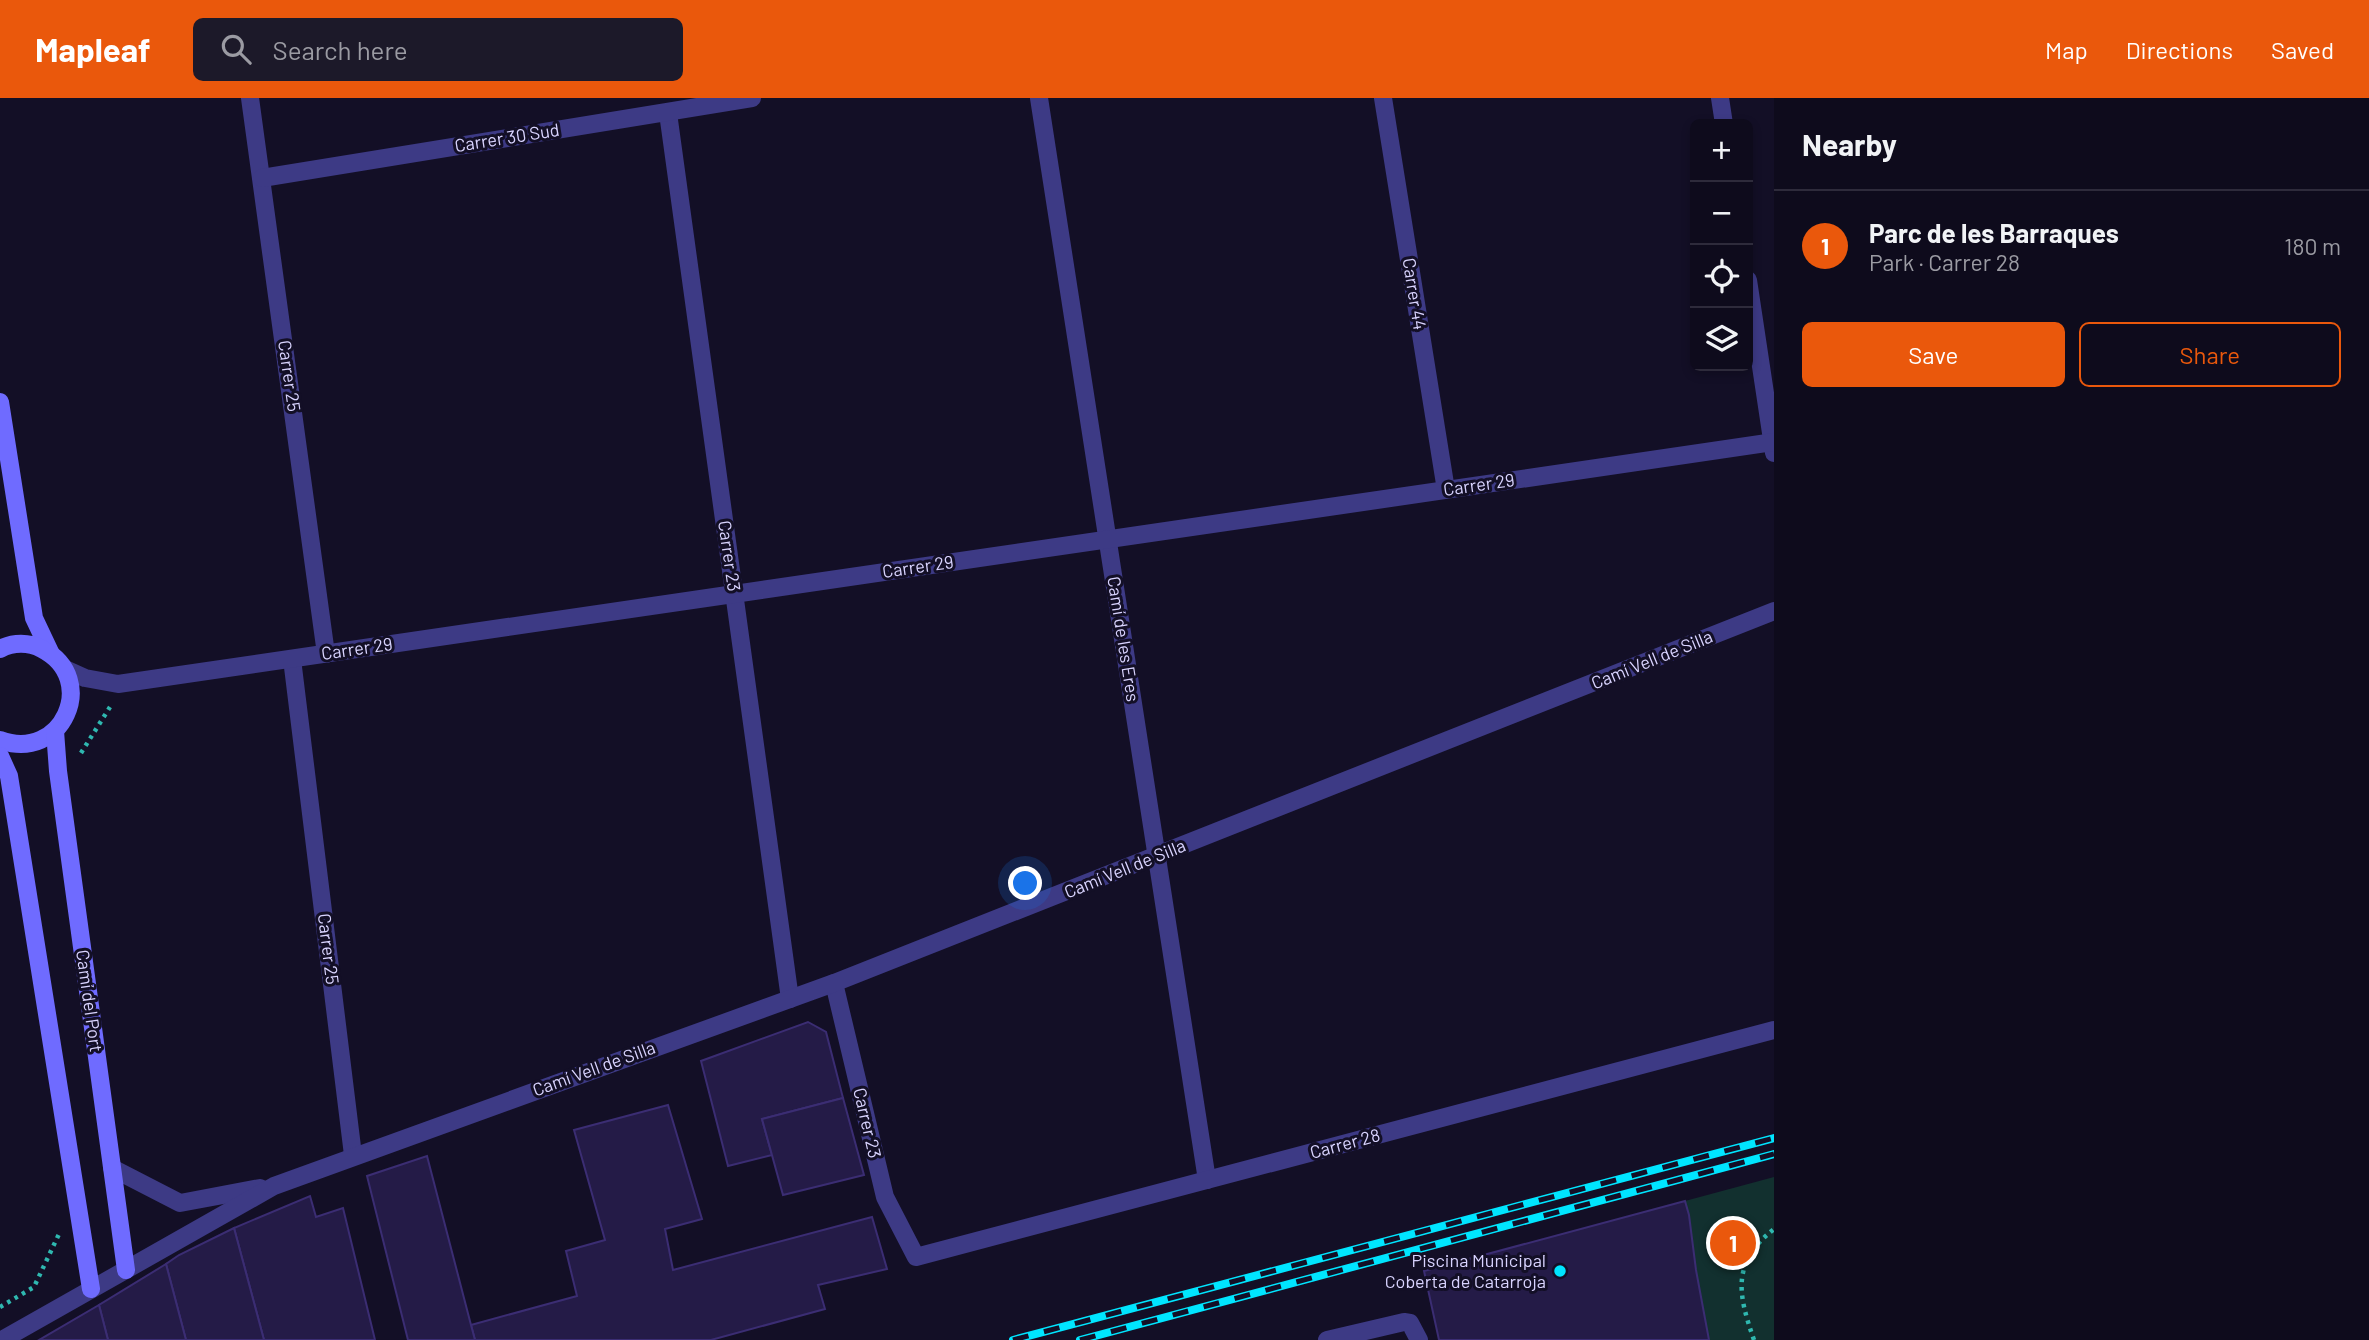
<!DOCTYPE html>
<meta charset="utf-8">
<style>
:root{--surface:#0e0b1c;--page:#1c1929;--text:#f1f3f6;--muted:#9b9ba3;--line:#2e2b3b;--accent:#ea580c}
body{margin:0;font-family:Barlow,sans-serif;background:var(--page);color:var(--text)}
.controls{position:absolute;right:21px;top:21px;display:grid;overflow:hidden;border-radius:10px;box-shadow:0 4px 10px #0003}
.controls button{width:63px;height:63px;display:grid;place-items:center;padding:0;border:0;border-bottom:2px solid var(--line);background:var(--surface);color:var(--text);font:35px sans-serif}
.you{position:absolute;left:1026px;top:786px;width:24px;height:24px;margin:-18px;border:5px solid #fff;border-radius:50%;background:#1a73e8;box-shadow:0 0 0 10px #1a73e833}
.badge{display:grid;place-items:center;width:46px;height:46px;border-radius:50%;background:var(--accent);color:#fff;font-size:23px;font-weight:700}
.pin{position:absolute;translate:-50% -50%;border:4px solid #fff;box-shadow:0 2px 7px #0006}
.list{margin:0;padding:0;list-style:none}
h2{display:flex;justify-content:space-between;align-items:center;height:91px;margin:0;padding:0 28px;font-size:30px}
h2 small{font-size:23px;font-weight:400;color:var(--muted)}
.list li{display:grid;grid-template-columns:46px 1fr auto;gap:21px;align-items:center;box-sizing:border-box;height:112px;padding:0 28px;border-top:2px solid var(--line)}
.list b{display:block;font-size:26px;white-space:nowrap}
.list p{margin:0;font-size:23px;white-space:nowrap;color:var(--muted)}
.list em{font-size:23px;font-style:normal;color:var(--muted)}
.actions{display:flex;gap:14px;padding:21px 28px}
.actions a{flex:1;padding:16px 0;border:2px solid var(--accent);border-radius:10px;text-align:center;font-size:24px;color:var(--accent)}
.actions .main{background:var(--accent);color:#fff}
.icon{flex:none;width:38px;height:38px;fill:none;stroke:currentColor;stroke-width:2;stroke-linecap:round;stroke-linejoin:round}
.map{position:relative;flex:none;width:1774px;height:1242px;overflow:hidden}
header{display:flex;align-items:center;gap:42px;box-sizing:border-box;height:98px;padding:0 35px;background:var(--accent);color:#fff}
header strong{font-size:33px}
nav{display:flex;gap:38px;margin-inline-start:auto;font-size:24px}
.search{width:490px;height:63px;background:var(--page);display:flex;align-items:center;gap:18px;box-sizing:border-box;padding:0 24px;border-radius:10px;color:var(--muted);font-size:26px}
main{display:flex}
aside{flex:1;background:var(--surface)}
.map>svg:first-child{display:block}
.green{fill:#12302f}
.building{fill:#241b47;stroke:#3b2d73;stroke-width:2}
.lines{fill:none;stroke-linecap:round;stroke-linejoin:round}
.path{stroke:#2fb8b0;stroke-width:4.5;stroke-dasharray:3.5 5;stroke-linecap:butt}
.street{stroke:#3d3a85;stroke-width:18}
.secondary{stroke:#6f6bff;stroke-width:18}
.rail-casing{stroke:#00e5ff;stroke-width:8}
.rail{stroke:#130f26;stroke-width:5;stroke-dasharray:16;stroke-linecap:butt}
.poi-dot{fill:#00e5ff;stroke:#130f26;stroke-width:2.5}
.labels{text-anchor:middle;stroke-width:6;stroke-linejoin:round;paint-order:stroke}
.street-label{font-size:18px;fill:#d9d4ff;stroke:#130f26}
.poi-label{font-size:18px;fill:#d9d4ff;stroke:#130f26;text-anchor:end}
</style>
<header>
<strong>Mapleaf</strong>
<div class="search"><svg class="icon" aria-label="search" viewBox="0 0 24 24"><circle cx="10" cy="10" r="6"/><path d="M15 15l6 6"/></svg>Search here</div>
<nav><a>Map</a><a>Directions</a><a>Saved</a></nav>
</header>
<main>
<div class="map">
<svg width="1774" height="1242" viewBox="0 0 1774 1242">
<rect width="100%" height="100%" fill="#130f26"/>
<!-- green -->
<polygon class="green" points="1774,1079 1774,1242 1709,1242 1696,1172 1689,1117 1685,1103"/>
<!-- building -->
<g class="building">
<polygon points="808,924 826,934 843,1000 762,1021 772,1057 728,1068 701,963"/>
<polygon points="843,1000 864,1077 783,1097 762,1021"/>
<polygon points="668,1007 702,1121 665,1131 673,1172 872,1119 887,1171 818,1187 825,1211 711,1242 475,1242 471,1227 577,1198 566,1153 605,1142 574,1032"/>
<polygon points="427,1058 471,1227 475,1242 408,1242 367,1078"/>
<polygon points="310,1098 316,1119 343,1110 375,1242 264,1242 234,1130"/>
<polygon points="1685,1103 1689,1117 1696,1172 1709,1242 1439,1242 1424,1173"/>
<polygon points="234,1130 264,1242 186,1242 166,1166 179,1157"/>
<polygon points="166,1166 186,1242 108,1242 99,1207"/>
<polygon points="99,1207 108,1242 39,1242"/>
</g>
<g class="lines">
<!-- path -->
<g class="path">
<polyline points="81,655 110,609"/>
<polyline points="0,1209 34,1189 59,1136"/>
<path d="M1754 1242C1738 1196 1731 1165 1774 1131"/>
</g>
<!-- street -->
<g class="street">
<polyline points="250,0 326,556"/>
<polyline points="1039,0 1207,1082"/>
<polyline points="1383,0 1446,392"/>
<polyline points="1720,0 1724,26"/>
<polyline points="668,15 790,901"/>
<polyline points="262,80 752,0"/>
<polyline points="1748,182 1774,355"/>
<polyline points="292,561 353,1057"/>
<polyline points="65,571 85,580 118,586 1774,344"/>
<polyline points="834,885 885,1099 916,1159 1774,932"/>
<polyline points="112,1070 180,1105 260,1090"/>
<polyline points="2,1242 274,1088 834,885 1774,513"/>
<polyline points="1327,1242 1404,1224 1410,1225 1419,1242"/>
</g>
<!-- secondary -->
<g class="secondary">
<polyline points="0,304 34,520 51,556"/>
<path d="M0 551C13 544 29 544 42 551 100 581 62 665 0 642"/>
<polyline points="55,633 58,673 126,1172"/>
<polyline points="0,658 9,678 91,1191"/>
</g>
<defs>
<g id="rail">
<polyline points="1013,1242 1774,1040"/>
<polyline points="1080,1242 1774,1056"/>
</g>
</defs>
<!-- rail casing -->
<use href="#rail" class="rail-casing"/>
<!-- rail -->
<use href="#rail" class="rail"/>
</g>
<!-- markers -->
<circle class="poi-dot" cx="1560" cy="1173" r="7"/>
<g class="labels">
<!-- street labels -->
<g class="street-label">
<text transform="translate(507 40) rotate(-9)" y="6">Carrer 30 Sud</text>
<text transform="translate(1414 196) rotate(81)" y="6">Carrer 44</text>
<text transform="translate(289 278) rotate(82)" y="6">Carrer 25</text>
<text transform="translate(1479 387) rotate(-8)" y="6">Carrer 29</text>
<text transform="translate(729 458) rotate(82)" y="6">Carrer 23</text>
<text transform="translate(918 469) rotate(-8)" y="6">Carrer 29</text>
<text transform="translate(1123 541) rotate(81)" y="6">Camí de les Eres</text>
<text transform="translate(357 551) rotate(-8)" y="6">Carrer 29</text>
<text transform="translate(1652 562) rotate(-22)" y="6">Camí Vell de Silla</text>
<text transform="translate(1125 771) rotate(-22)" y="6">Camí Vell de Silla</text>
<text transform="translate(328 851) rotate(83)" y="6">Carrer 25</text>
<text transform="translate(89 903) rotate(82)" y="6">Camí del Port</text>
<text transform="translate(594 971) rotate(-20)" y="6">Camí Vell de Silla</text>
<text transform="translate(867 1025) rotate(77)" y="6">Carrer 23</text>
<text transform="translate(1345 1046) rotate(-15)" y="6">Carrer 28</text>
</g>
<!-- poi labels -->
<g class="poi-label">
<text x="1546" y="1169">Piscina Municipal<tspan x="1546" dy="21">Coberta de Catarroja</tspan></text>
</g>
</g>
</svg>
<div class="controls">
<button>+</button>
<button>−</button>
<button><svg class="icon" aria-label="locate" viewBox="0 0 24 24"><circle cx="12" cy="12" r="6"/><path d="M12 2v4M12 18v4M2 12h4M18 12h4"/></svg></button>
<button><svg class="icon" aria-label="layers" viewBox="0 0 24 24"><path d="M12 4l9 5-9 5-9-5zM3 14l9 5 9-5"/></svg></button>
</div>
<div class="you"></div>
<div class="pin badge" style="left:1733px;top:1145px">1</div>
</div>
<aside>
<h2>Nearby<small></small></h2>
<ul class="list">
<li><span class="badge">1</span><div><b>Parc de les Barraques</b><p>Park · Carrer 28</p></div><em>180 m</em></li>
</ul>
<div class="actions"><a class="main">Save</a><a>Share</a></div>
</aside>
</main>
